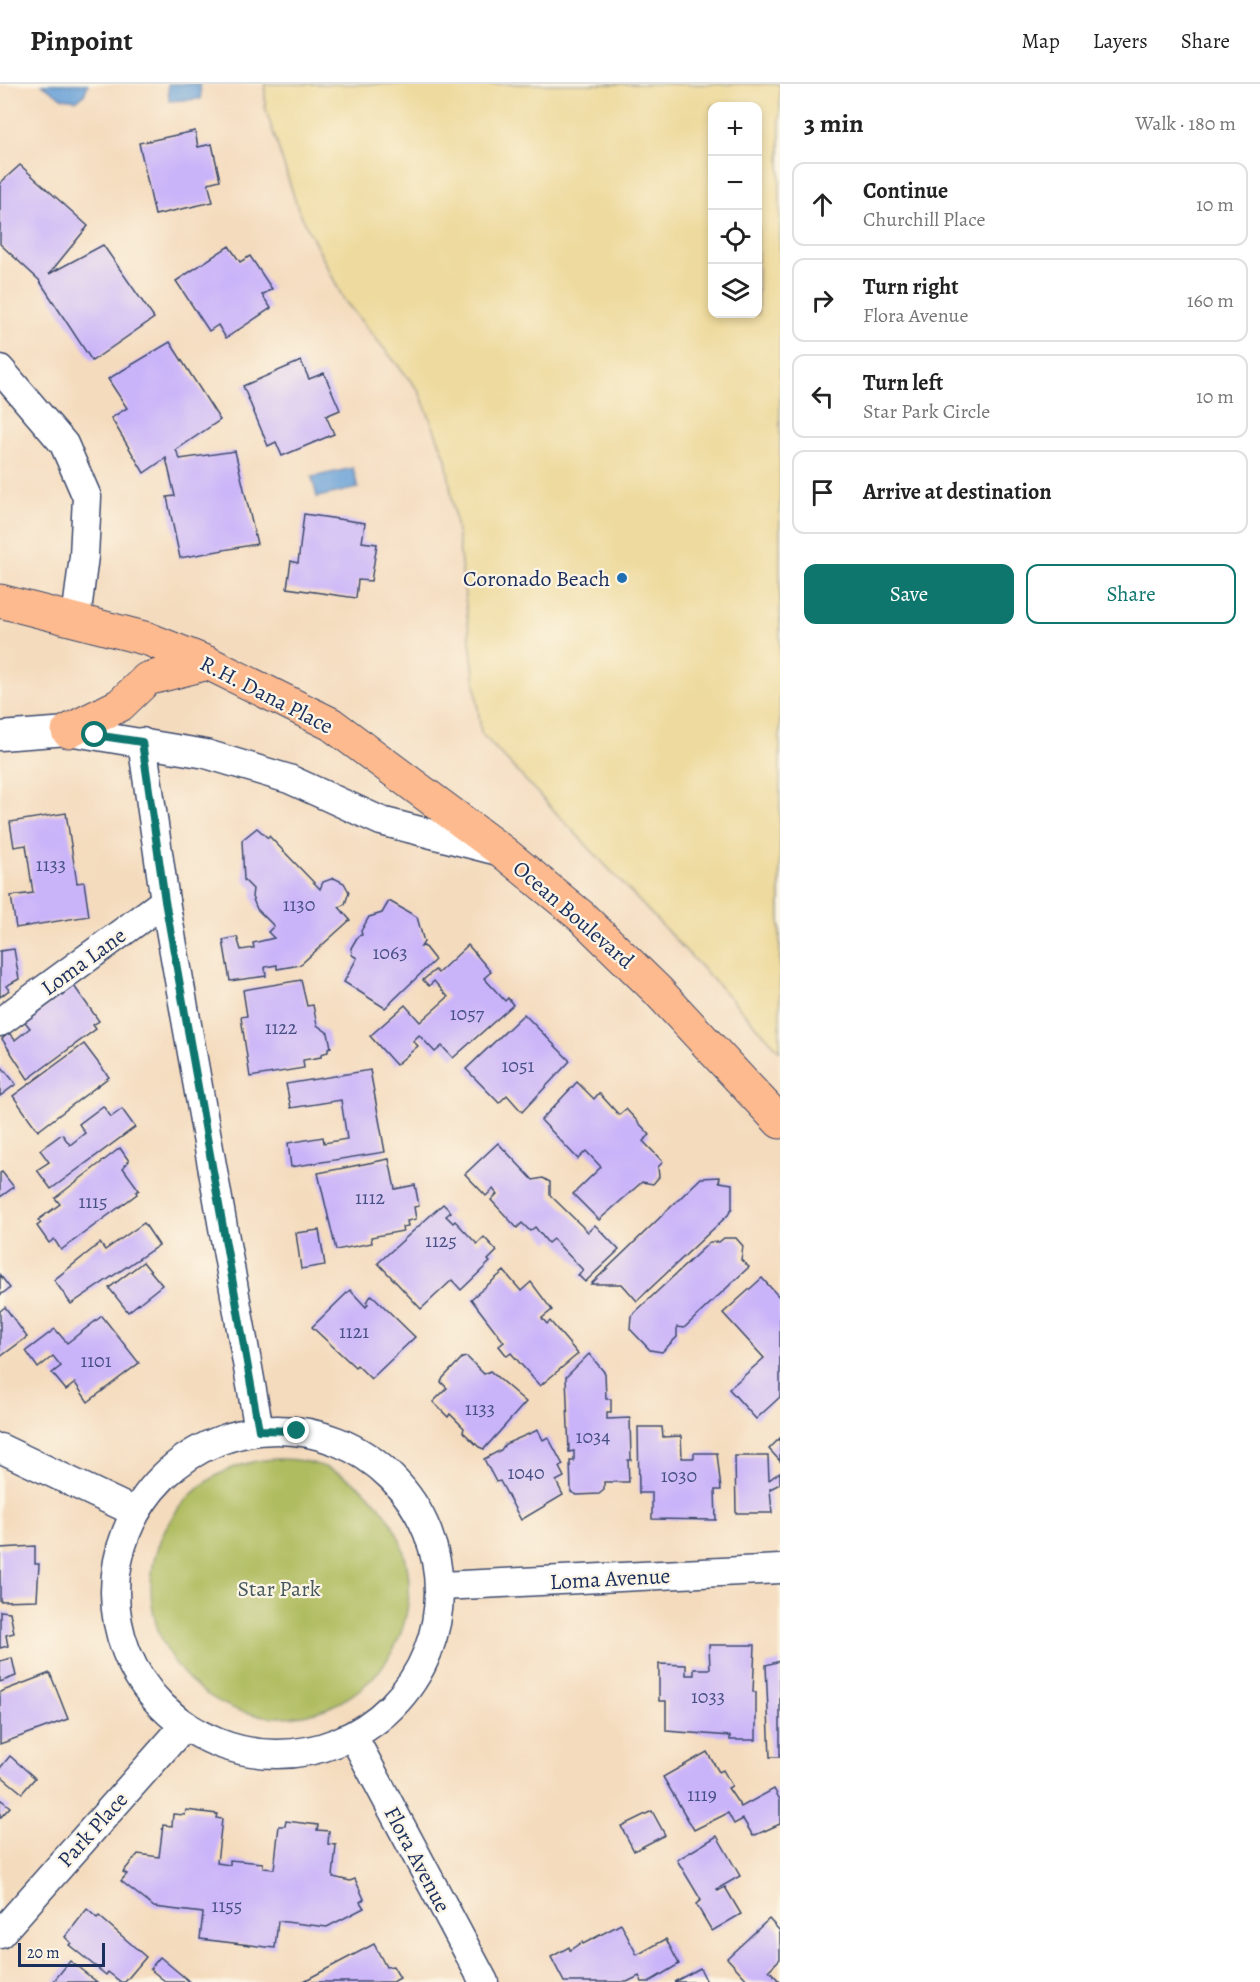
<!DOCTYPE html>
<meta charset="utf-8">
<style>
:root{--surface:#fff;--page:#f6f6f6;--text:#222;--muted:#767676;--line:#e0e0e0;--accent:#0f766e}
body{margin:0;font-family:Alegreya,serif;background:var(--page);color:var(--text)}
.controls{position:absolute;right:18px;top:18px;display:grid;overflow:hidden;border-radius:12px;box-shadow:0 3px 9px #0003}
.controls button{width:54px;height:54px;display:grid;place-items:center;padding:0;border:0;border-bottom:2px solid var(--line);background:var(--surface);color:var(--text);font:30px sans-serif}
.scale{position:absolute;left:18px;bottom:15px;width:87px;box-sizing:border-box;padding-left:6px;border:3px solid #1b2f5e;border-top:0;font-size:16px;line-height:21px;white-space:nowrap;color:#1b2f5e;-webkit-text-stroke:4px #fcf5e5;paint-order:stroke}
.stop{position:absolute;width:18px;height:18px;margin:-14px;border:4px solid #0f766e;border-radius:50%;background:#fff}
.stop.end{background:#0f766e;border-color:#fff;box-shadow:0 2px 6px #0008}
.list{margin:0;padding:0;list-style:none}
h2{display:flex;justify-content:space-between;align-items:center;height:78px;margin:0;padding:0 24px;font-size:26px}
h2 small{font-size:20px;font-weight:400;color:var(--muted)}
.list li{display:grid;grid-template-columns:39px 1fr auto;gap:18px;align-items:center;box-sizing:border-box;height:84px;margin:0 12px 12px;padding:0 12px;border:2px solid var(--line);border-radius:12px}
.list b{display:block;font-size:22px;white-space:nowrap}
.list p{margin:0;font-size:20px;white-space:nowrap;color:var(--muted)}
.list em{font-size:20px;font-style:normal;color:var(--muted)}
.actions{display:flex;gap:12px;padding:18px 24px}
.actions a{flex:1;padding:14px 0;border:2px solid var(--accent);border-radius:12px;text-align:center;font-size:21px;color:var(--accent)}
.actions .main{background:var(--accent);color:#fff}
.icon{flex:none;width:33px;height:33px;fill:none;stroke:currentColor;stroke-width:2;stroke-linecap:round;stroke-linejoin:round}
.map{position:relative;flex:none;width:780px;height:1898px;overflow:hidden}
header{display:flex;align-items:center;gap:36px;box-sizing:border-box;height:84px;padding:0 30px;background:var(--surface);border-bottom:2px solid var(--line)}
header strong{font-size:28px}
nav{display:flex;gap:33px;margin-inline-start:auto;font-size:21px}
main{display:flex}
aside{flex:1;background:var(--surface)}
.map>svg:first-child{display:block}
.green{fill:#afbc5e;stroke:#65765e;stroke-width:1.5}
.sand{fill:#eeda9e;stroke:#84847e;stroke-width:1.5;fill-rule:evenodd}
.water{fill:#68a0d7;stroke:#42689a;stroke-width:1.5}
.building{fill:#cab4f9}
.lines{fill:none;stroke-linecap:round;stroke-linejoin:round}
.minor-casing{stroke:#3c496c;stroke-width:31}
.major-casing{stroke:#3c496c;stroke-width:35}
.minor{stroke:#fff;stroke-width:28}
.major{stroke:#fcba8e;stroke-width:33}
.route{stroke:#0f766e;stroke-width:8}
.poi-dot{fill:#1f6fb2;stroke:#fcf5e5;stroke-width:2}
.labels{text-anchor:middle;stroke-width:4.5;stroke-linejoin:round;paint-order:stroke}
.number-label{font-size:20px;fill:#475085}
.poi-label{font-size:22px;fill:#1b2f5e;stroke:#fcf5e5;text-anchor:end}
.street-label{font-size:22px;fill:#1b2f5e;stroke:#fcf5e5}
.park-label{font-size:22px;fill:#47595e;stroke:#fcf5e5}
</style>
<header>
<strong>Pinpoint</strong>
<nav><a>Map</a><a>Layers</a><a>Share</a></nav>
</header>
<main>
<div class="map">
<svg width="780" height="1898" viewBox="0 0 780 1898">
<rect width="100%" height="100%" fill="#fcf5e5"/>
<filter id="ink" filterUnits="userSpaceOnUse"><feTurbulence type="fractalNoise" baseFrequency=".0167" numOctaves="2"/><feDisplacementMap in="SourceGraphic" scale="12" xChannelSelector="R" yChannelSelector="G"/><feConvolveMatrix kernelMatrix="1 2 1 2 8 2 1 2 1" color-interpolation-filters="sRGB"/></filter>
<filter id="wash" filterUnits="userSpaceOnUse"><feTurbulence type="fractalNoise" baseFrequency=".008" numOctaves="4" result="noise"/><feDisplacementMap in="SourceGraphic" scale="24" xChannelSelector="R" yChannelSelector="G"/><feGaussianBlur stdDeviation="1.35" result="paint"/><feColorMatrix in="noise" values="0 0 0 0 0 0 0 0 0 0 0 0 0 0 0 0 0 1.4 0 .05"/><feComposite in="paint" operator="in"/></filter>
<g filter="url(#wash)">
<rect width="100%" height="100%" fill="#f4dbbe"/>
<!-- green -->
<circle class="green" cx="280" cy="1504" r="129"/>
<!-- sand -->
<path class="sand" d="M265 0H780V967L481 649 458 454 446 375 419 307 344 216 298 125 265 23ZM712 22H758V230H712Z"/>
<!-- water -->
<g class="water">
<polygon points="42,0 88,0 84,11 77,16 62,14"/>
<polygon points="168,0 200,0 201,15 169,17"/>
<polygon points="353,384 358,404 317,413 312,393"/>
</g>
<g id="blocks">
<!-- building -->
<g class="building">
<polygon points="195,47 198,63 212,60 220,96 208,99 213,118 155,131 139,59"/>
<polygon points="20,81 88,142 49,190 103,161 154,234 92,277 39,196 0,160 0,99"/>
<polygon points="229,162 240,178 250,172 272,205 262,211 271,224 226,254 218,241 209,247 176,197"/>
<polygon points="170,258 220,336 176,366 180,375 235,367 257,460 180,474 167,413 175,412 166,374 144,389 111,334 127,324 108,295"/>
<polygon points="301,277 309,295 324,289 340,326 326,332 334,350 282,372 276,358 268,362 243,302"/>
<polygon points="304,430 365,439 362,458 377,460 371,497 358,496 356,514 287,504 291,477 298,479"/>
<polygon points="66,729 77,799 84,798 89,832 16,844 11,812 33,809 26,761 14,763 10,738"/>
<polygon points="257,744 268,754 269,752 320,805 323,798 334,794 344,799 349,808 345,820 339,823 350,836 300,881 277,885 277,881 265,883 266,892 230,897 223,856 237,853 241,866 254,864 253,859 274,854 268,848 274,842 257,825 252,813 253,805 244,796 242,756"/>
<polygon points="389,817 417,833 424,858 421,863 424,862 435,876 385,924 344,898 357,874 352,871 351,864 358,852 362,851 361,847 369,833 382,829"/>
<polygon points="468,861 491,888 484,894 505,917 508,914 513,921 453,974 442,962 435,968 419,951 413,957 418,962 396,981 370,952 405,921 420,938 448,913 434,897 429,902 423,896 435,886 438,889"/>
<polygon points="14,865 19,895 6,902 9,906 0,913 0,867"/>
<polygon points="301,896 307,922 313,921 317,941 328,949 331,963 328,964 328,968 321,970 321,973 303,976 304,984 250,993 241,933 247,932 243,906"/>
<polygon points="74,902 99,937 93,941 96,945 28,995 2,955 9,949 15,956 30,944 25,938"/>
<polygon points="524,930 570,977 522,1028 507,1011 499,1019 466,985"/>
<polygon points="84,960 109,993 38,1047 13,1012"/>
<polygon points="1,982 16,1000 0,1012 0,983"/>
<polygon points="370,986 385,1068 291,1083 288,1059 323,1053 324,1059 347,1055 341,1016 291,1024 286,1000"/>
<polygon points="577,998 594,1015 599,1009 619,1031 626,1025 650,1051 643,1057 663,1078 658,1083 659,1093 653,1100 642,1098 599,1136 573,1110 601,1083 586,1067 578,1075 541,1036"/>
<polygon points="103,1022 111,1033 122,1025 135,1043 51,1105 37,1086 49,1078 40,1066 62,1050 70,1061 85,1049 79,1040"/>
<polygon points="498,1059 533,1096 543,1094 550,1098 550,1111 588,1148 595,1141 619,1166 585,1198 578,1191 583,1186 553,1155 548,1159 535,1143 530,1147 522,1139 517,1144 491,1116 497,1110 493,1105 486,1112 465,1090"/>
<polygon points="120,1064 129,1077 123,1084 139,1106 136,1108 137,1110 61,1166 54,1155 49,1159 37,1142 41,1139 38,1136 60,1120 55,1114"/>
<polygon points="389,1075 395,1105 415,1101 419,1122 414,1123 416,1135 407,1137 408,1142 402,1143 403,1147 371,1153 372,1159 336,1166 318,1089"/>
<polygon points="2,1088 14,1103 0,1113 0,1089"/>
<polygon points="720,1093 719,1098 732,1100 732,1124 728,1131 637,1217 622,1200 591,1200 701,1094"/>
<polygon points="443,1120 451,1128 446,1132 453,1139 455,1137 477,1160 484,1153 497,1167 488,1176 490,1178 461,1206 452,1196 421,1225 378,1179"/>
<polygon points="144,1139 159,1161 71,1220 54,1196 100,1159 105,1166"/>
<polygon points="319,1146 325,1181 301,1185 296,1149"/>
<polygon points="724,1154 736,1154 743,1162 741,1176 749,1183 684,1244 677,1243 677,1253 662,1268 650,1266 630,1245 631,1232 710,1158 719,1158"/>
<polygon points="143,1178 162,1201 128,1228 109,1204"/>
<polygon points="504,1187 521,1207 531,1198 552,1226 542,1234 547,1240 550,1237 578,1270 540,1302 511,1269 507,1272 499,1262 504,1258 471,1215"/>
<polygon points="0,1191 10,1204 0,1211"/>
<polygon points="762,1194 780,1214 780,1313 756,1335 729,1305 764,1274 723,1229"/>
<polygon points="350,1206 366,1223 368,1220 366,1218 372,1211 415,1253 371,1295 357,1281 355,1283 312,1243"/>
<polygon points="5,1223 27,1253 0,1273 0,1227"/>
<polygon points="102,1232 139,1279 88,1318 75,1299 66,1306 52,1289 61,1282 53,1272 38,1284 26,1267 55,1245 67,1259"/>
<polygon points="589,1270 605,1289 606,1315 611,1315 611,1328 607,1328 607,1335 630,1334 631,1376 628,1376 629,1398 604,1398 604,1406 599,1410 577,1411 571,1408 570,1377 574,1377 574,1367 569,1368 566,1293"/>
<polygon points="467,1273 484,1290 490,1287 526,1318 484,1365 479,1363 463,1348 464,1344 450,1330 448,1333 433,1318 447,1304 441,1298 443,1294 462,1274"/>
<polygon points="638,1343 662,1343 663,1353 681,1352 682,1374 694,1374 694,1369 717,1369 721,1406 715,1406 716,1436 652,1435 652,1409 639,1409"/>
<polygon points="538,1346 543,1356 548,1353 563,1381 559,1383 564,1393 556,1397 563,1411 521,1436 500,1397 496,1398 484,1375 501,1366 505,1360"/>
<polygon points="780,1354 780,1377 769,1365"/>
<polygon points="735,1372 768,1372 769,1396 780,1388 780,1400 770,1405 772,1429 736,1429"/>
<polygon points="35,1462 35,1480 39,1480 37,1516 0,1517 0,1464"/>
<polygon points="0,1527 10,1528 14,1549 6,1551 8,1562 0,1564"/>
<polygon points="709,1561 755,1561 753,1608 756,1608 756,1656 730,1656 730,1652 666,1647 666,1617 659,1617 659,1580 686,1581 686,1591 694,1591 694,1585 710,1585"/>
<polygon points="12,1574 16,1592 0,1598 0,1577"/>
<polygon points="780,1577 780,1673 770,1673 766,1581"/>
<polygon points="50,1589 68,1635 0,1660 0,1608"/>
<polygon points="707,1668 719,1688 723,1686 732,1702 728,1704 741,1723 774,1705 780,1716 780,1740 753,1752 743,1735 734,1740 728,1729 694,1746 663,1693"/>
<polygon points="10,1672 35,1694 22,1709 0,1691 0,1684"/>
<polygon points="0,1715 10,1723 0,1734"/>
<polygon points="186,1726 217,1730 216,1734 222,1735 217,1779 230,1781 230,1776 263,1779 263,1784 274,1785 279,1742 285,1742 286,1737 318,1741 317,1746 329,1747 328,1760 336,1761 333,1793 350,1797 355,1795 364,1815 360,1818 364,1824 327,1843 278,1837 275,1864 200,1855 203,1829 154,1823 121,1797 127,1790 123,1788 138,1770 159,1773 163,1741 172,1742 173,1730 185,1731"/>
<polygon points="652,1727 665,1751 634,1767 621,1742"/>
<polygon points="717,1752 740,1792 717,1805 718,1807 725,1803 741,1830 712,1847 696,1820 701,1816 677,1776"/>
<polygon points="87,1825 97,1834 99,1832 146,1873 125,1898 121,1898 108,1888 106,1891 69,1861 71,1859 65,1853"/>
<polygon points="769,1835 780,1847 780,1875 769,1886 780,1898 749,1898 727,1874"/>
<polygon points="621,1840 637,1871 666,1855 679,1880 649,1898 642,1898 639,1892 627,1898 564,1898 551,1873 569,1863 570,1866 582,1858 583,1860"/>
<polygon points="374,1860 386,1883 393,1882 400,1894 393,1898 302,1898"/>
<polygon points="160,1873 190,1898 166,1898 150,1885"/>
<polygon points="70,1877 97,1898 53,1898"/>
<polygon points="700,1884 707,1898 674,1898"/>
</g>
</g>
</g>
<g filter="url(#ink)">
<use href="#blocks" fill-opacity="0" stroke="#3c496c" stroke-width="1.5"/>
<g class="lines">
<defs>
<g id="minor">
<polyline points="0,285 64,360 87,413 84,472 76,535"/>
<polyline points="0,652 68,647 206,670 289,695 381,737 498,767"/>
<polyline points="142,658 165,817 259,1346"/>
<polyline points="0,938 165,817"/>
<circle cx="277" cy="1508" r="162"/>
<polyline points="0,1364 135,1428"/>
<polyline points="441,1502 780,1485"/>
<polyline points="353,1652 484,1898"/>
<polyline points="0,1850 185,1641"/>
</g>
<g id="major">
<polyline points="0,517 148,555 208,579 331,640 503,768 581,832 657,906 780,1038"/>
<polyline points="68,647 120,621 147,595 208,579"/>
</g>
</defs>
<!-- minor casing -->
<use href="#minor" class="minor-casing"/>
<!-- major casing -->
<use href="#major" class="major-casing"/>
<!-- minor -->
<use href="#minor" class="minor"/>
<!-- major -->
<use href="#major" class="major"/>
</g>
</g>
<g class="lines" filter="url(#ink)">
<!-- route -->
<polyline class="route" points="95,651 142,658 165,817 259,1346 297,1347"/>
</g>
<!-- markers -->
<circle class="poi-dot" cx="622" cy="494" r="6"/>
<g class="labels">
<!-- number labels -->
<g class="number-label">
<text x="51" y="787">1133</text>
<text x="299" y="827">1130</text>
<text x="390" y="875">1063</text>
<text x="467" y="936">1057</text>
<text x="281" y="950">1122</text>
<text x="518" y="988">1051</text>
<text x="370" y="1120">1112</text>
<text x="93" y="1124">1115</text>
<text x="441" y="1163">1125</text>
<text x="354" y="1254">1121</text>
<text x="96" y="1283">1101</text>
<text x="480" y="1331">1133</text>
<text x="593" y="1359">1034</text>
<text x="526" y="1395">1040</text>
<text x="679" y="1398">1030</text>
<text x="708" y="1619">1033</text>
<text x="702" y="1717">1119</text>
<text x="227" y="1828">1155</text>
</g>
<!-- poi labels -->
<g class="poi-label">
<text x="610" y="502">Coronado Beach</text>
</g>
<!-- street labels -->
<g class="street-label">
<text transform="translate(267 610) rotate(27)" y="8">R.H. Dana Place</text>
<text transform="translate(574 830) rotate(41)" y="8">Ocean Boulevard</text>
<text transform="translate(83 877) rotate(-36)" y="8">Loma Lane</text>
<text transform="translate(610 1494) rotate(-3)" y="8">Loma Avenue</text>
<text transform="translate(92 1745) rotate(-48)" y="8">Park Place</text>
<text transform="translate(418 1775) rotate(62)" y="8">Flora Avenue</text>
</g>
<!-- park labels -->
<g class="park-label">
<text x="279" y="1512">Star Park</text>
</g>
</g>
</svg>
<div class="controls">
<button>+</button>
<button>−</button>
<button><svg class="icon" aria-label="locate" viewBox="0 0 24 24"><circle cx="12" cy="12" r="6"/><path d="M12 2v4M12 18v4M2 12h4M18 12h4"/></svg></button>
<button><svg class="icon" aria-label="layers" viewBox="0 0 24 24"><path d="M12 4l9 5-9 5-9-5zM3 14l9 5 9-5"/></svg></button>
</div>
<div class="scale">20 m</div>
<div class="stop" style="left:95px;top:651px"></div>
<div class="stop end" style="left:297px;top:1347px"></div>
</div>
<aside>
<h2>3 min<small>Walk · 180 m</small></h2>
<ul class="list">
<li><svg class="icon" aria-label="ahead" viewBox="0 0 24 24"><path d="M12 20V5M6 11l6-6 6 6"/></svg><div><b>Continue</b><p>Churchill Place</p></div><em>10 m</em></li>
<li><svg class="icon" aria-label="right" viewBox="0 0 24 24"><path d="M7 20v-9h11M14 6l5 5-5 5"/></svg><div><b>Turn right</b><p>Flora Avenue</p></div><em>160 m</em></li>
<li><svg class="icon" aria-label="left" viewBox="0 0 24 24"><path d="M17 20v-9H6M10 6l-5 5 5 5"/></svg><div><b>Turn left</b><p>Star Park Circle</p></div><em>10 m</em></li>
<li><svg class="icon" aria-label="arrive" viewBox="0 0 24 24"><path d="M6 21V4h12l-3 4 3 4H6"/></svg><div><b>Arrive at destination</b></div></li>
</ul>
<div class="actions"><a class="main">Save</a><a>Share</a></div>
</aside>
</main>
